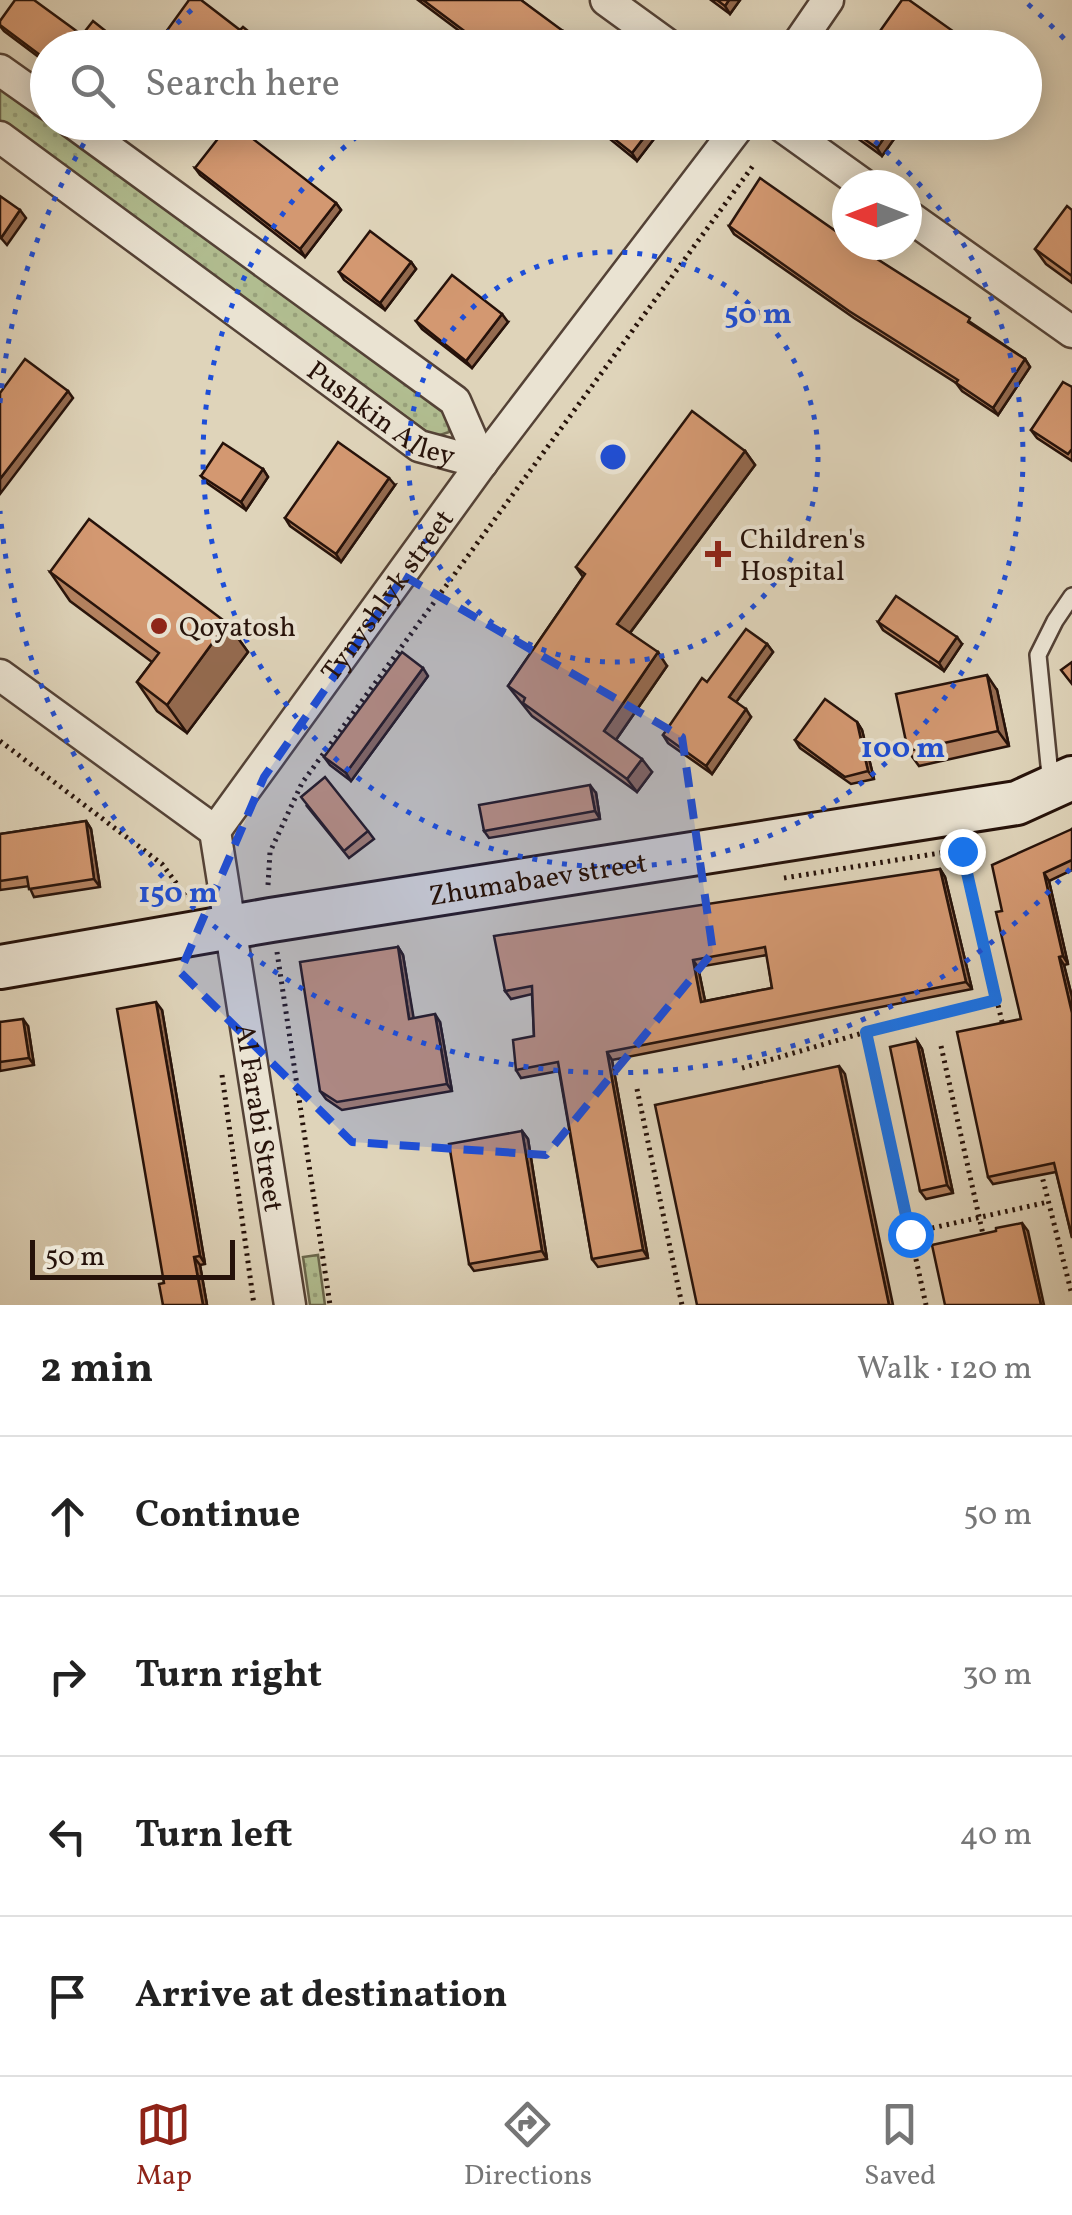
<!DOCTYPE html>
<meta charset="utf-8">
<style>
:root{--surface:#fff;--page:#f6f6f6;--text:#222;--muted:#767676;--line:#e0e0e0;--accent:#8f2418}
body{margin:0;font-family:Vollkorn,serif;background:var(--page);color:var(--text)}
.compass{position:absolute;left:832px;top:170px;width:90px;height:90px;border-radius:50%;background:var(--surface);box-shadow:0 5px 25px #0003;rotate:270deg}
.scale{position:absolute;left:30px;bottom:25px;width:205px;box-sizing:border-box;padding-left:10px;border:5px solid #26120a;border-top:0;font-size:28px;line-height:35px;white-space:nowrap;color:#26120a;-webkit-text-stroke:8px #eae3d2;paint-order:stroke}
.stop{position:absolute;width:30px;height:30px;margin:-22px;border:8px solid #1a73e8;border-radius:50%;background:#fff}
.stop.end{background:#1a73e8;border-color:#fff;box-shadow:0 2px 10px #0008}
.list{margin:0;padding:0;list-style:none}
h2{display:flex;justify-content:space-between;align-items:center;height:130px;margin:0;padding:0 40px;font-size:42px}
h2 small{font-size:32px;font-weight:400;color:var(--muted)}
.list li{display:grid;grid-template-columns:65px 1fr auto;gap:30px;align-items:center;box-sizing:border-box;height:160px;padding:0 40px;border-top:2px solid var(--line)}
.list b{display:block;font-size:38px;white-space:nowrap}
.list em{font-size:32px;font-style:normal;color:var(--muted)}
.icon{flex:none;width:55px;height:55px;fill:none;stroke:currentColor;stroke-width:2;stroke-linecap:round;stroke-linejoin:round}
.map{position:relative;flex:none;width:1072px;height:1305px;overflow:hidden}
.search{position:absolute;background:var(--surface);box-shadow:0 5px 25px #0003;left:30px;right:30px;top:30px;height:110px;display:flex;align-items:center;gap:25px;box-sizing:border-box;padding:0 35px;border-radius:55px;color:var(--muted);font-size:38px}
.sheet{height:770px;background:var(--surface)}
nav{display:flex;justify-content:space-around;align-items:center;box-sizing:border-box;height:140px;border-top:2px solid var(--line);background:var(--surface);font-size:28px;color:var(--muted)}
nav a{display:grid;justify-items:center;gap:5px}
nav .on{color:var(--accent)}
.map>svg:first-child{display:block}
.grass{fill:url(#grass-dots);stroke:#6c684d;stroke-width:2.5}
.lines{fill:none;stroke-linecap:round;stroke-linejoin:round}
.lane-casing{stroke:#544236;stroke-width:20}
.street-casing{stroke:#544236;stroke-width:35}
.secondary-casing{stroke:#26120a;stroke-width:48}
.path{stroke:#26120a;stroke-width:5;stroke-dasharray:2.5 5;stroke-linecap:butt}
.lane{stroke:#eae3d2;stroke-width:15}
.street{stroke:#eae3d2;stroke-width:30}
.secondary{stroke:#eae3d2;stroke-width:42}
.wall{fill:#b58361;stroke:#26120a;stroke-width:2.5;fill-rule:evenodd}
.shaded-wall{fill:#946a4f;stroke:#26120a;stroke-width:2.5}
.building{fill:#d39871;stroke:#26120a;stroke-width:2.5;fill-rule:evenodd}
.route{stroke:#1a73e8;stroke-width:12}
.marked{fill:#1d4ed8;fill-opacity:0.2;stroke:#1d4ed8;stroke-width:8;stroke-dasharray:20 12;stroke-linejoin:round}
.ring{fill:none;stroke:#1d4ed8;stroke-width:5;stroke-dasharray:5 10}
.poi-dot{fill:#8f2418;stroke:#eae3d2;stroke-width:4}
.labels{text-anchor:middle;stroke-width:8;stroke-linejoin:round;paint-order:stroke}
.street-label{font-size:28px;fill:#26120a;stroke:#eae3d2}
.poi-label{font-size:28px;fill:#26120a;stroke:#eae3d2;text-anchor:start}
.centre{fill:#1d4ed8;stroke:#eae3d2;stroke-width:5}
.ring-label{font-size:30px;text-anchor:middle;font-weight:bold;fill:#1d4ed8;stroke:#eae3d2;stroke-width:8;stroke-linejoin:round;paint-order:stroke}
</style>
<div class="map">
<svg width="1072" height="1305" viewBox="0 0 1072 1305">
<defs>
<pattern id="grass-dots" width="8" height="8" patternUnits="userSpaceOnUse" patternTransform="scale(2.5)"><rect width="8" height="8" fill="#b1bd90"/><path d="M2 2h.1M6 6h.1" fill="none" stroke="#98a17b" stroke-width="1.8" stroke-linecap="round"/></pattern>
</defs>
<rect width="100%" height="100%" fill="#dfd4ba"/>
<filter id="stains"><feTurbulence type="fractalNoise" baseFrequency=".002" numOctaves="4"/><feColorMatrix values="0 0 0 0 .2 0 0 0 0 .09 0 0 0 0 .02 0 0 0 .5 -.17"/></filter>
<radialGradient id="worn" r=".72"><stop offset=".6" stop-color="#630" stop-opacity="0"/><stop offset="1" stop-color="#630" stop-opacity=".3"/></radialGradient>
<!-- grass -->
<g class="grass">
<polygon points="0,89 449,416 449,432 434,437 0,122"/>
<polygon points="318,1255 325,1305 310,1305 303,1257"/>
</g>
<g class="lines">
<defs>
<polyline id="lane" points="1051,785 1038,655 1055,621 1072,596"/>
<g id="street">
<polyline points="606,0 672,48"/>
<polyline points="795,48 828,0"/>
<polyline points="0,70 48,104"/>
<polyline points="72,122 455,401 482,463"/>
<polyline points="776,122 864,185"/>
<path id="s1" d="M0 137 419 446 482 463"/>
<polyline points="907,215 1072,332"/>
<polyline points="0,675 215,831"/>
<path id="s2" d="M215 831 482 463 742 122"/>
<path id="s3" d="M215 831 290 1305"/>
</g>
<g id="secondary">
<path id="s4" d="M0 967 271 920 1017 803 1072 778"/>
</g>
</defs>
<!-- lane casing -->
<use href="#lane" class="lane-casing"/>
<!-- street casing -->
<use href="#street" class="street-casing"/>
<!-- secondary casing -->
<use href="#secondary" class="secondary-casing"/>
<!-- path -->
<g class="path">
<polyline points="0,741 162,864 188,899"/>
<polyline points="962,852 1003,1026"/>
<polyline points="784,878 971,848"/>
<polyline points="268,885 270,852 302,783 755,163"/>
<polyline points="277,952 330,1305"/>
<polyline points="866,1032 926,1305"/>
<polyline points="941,1046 984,1239"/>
<polyline points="742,1068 866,1032 996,1000"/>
<polyline points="222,1075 254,1305"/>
<polyline points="637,1089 682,1305"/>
<polyline points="1041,1172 1072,1295"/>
<polyline points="910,1233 1048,1202"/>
</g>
<!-- lane -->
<use href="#lane" class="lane"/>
<!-- street -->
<use href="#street" class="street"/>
<!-- secondary -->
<use href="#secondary" class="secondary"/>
</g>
<!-- wall -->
<g class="wall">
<polygon points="418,0 521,0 569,39 562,48 482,48"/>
<polygon points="711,0 740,0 730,14"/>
<polygon points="0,21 127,48 48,48 48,64 4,31 0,26"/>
<polygon points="589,122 667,122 637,161"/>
<polygon points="835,122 906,122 882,156"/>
<polygon points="195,168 336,203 341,210 305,257 200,175"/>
<polygon points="1072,210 1072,283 1046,264 1035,249"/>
<polygon points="729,226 847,239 1025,359 1030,367 998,415 962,391 956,383 854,318 734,234"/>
<polygon points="411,262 416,269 385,310 344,280 339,272"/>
<polygon points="416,321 508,322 472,368 422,329"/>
<polygon points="1072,387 1072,461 1037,438 1031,430"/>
<polygon points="745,451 755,465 630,633 667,666 616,740 652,772 637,792 532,716 508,686 583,577 576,567"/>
<polygon points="263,469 268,477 246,510 207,483 201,476"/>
<polygon points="395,485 341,562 290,526 285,518"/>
<polygon points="50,572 227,623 248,652 187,733 157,711 137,682 152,662 70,601"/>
<polygon points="878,622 962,644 944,671 883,630"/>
<polygon points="767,644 773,652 736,702 751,717 712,774 668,743 663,735 707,682"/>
<polygon points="428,676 351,781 330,765 324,757"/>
<polygon points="997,690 1009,746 919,766 908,751"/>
<polygon points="857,722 862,730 874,779 851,784 800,748 795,740"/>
<polygon points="596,793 600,819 489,838 484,831"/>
<polygon points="306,805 368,831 374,839 349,858"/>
<polygon points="86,821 91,829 100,887 34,897 29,886 0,890 0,834"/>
<polygon points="1072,829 1072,870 1049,881 1068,964 1064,965 1072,997 1072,1238 1056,1172 993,1184 988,1177 1021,1019 1002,911"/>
<path d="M940 869 945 877 972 989 612 1060 648 1258 598 1267 592 1259 559 1071 521 1078 516 1070 534 1036 532 994 511 999 505 991ZM767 955 772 988 705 1001 698 967Z"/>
<polygon points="398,947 403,955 413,1018 440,1022 452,1091 342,1110 326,1099 320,1091"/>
<polygon points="162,1010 205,1264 200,1265 207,1305 163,1305 164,1283"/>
<polygon points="0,1022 28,1026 34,1065 0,1071"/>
<polygon points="917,1041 922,1049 953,1193 926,1199 920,1191"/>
<polygon points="522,1131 528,1139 547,1259 474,1271 469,1264"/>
</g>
<!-- shaded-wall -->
<g class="shaded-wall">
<polygon points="729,0 740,0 730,14 725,6"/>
<polygon points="563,31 569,39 562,48 550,48"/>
<polygon points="957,34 963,42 958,48 948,48"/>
<polygon points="656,122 667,122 637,161 632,153"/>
<polygon points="895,122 906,122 882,156 877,148"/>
<polygon points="336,203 341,210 305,257 300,249"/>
<polygon points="20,210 26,218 7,245 1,238"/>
<polygon points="411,262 416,269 385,310 380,303"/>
<polygon points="502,314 508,322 472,368 466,361"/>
<polygon points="1025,359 1030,367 998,415 993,408"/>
<polygon points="68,391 73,398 0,494 0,479"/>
<polygon points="745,451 755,465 626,638 617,624"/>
<polygon points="263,469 268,477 246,510 241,502"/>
<polygon points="389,478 395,485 341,562 336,554"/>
<polygon points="227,623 248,652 187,733 167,705"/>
<polygon points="957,637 962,644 944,671 939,663"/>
<polygon points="767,644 773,652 734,705 729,697"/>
<polygon points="658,652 667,666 613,744 604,731"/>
<polygon points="423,668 428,676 351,781 346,773"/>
<polygon points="987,675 997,690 1009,746 998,731"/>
<polygon points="746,709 751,717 712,774 706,766"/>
<polygon points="857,722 862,730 874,779 868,771"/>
<polygon points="642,759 652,772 637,792 627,779"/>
<polygon points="590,785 596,793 600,819 595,811"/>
<polygon points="86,821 91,829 100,887 94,879"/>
<polygon points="940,869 945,877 972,989 966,982"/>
<polygon points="1044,873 1049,881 1068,964 1063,956"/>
<polygon points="398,947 403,955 415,1026 409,1019"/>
<polygon points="1059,957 1064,965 1072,997 1072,1013"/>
<polygon points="693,960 698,967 707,1010 701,1002"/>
<polygon points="156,1002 162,1010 205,1264 200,1256"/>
<polygon points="435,1014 440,1022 452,1091 447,1084"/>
<polygon points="23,1019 28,1026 34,1065 29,1058"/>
<polygon points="917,1041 922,1049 953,1193 947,1185"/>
<polygon points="607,1052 612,1060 648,1258 643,1250"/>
<polygon points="839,1066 845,1074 893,1305 889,1305"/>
<polygon points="522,1131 528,1139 547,1259 542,1251"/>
<polygon points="1022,1223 1028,1231 1044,1305 1041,1305"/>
<polygon points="194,1257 200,1265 207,1305 203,1305"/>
</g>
<!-- building -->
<g class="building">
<polygon points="15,0 34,0 82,35 93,21 127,48 48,48 48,61 0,25 0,21"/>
<polygon points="189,0 201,0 240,30 243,27 269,48 179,48 163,36"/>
<polygon points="423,0 521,0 563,31 550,48 487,48"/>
<polygon points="717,0 729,0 725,6"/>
<polygon points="902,0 909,0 957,34 948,48 868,48"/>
<polygon points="231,122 336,203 300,249 195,168"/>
<polygon points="593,122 656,122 632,153"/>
<polygon points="840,122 895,122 877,148"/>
<polygon points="760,178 847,239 847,245 855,245 970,318 968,322 1025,359 993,408 956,383 958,380 849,311 729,226"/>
<polygon points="0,196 20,210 1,238 0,237"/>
<polygon points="1067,206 1072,210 1072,276 1035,249"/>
<polygon points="370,231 411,262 380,303 339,272"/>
<polygon points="452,275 502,314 466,361 416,321"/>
<polygon points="25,359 68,391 0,479 0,393"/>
<polygon points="1063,382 1072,387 1072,449 1068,454 1031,430"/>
<polygon points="692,411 745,451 617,624 658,652 604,731 642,759 627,779 523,703 525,698 508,686 585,574 576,567"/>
<polygon points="338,442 389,478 336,554 285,518"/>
<polygon points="223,443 263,469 241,502 201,476"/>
<polygon points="89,519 227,623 167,705 137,682 159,653 50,572"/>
<polygon points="896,596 957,637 939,663 878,622"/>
<polygon points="746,629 767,644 729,697 746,709 706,766 663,735 702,678 707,682"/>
<polygon points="402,652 423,668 346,773 324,757"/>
<polygon points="1072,662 1072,684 1061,670"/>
<polygon points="987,675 998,731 908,751 896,694"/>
<polygon points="825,699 857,722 868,771 845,777 795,740"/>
<polygon points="325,777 368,831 344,851 301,797"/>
<polygon points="590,785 595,811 484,831 479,805"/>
<polygon points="86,821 94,879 29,889 27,877 0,881 0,834"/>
<polygon points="1072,829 1072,860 1044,873 1063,956 1059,957 1072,1013 1072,1237 1054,1163 988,1177 957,1032 1021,1019 996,912 1002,911 992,865"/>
<path d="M940 869 966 982 607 1052 643 1250 592 1259 558 1062 516 1070 513 1040 534 1036 532 986 505 991 494 936ZM765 947 772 988 701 1002 693 960Z"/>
<polygon points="398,947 409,1019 435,1014 447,1084 337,1102 320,1091 300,962"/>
<polygon points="156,1002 200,1256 194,1257 203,1305 163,1305 159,1284 164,1283 117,1009"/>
<polygon points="23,1019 29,1058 0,1062 0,1022"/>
<polygon points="917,1041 947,1185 920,1191 890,1047"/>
<polygon points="839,1066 889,1305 697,1305 655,1105"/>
<polygon points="522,1131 542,1251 469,1264 449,1144"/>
<polygon points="1022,1223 1041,1305 945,1305 932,1245 996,1231 996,1228"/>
</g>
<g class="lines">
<!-- route -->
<polyline class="route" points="910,1234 866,1032 996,1000 962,851"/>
</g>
<!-- marked area -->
<path class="marked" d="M404 576 682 737 713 952 546 1155 352 1142 180 972 264 777Z"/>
<!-- distance rings -->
<g class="ring">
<circle cx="613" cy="457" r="205"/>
<path d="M595 47A410 410 0 0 1 631 47M851 123A410 410 0 1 1 375 123"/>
<path d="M1070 869A615 615 0 0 1 0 511M0 403A615 615 0 0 1 94 127M156 45A615 615 0 0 1 198 4M1028 4A615 615 0 0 1 1070 45"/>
</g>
<!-- markers -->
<g class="poi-dot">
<path d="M713 539h10v10h10v10h-10v10h-10v-10h-10v-10h10z"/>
<circle cx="159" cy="626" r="10"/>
</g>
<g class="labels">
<!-- street labels -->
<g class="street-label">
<text dy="10" stroke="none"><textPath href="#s1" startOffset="472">Pushkin Alley</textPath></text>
<text dy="10" stroke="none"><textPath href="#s2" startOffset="292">Tynyshlyk street</textPath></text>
<text dy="10" stroke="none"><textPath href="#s4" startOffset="545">Zhumabaev street</textPath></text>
<text dy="10" stroke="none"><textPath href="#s3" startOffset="290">Al Farabi Street</textPath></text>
</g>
<!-- poi labels -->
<g class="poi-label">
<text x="740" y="548">Children's<tspan x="740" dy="32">Hospital</tspan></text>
<text x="179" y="636">Qoyatosh</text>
</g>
</g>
<circle cx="613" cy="457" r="15" class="centre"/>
<g class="ring-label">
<text x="758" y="323">50 m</text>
<text x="903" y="757">100 m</text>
<text x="178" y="902">150 m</text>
</g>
<rect width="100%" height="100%" filter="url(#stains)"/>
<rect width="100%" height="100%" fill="url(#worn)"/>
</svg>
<svg class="compass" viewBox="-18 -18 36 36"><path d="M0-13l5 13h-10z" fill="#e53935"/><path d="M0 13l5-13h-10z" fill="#767676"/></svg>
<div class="scale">50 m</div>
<div class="stop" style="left:910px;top:1234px"></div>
<div class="stop end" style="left:962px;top:851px"></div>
<div class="search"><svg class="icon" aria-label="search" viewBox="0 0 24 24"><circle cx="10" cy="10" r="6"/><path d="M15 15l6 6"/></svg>Search here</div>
</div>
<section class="sheet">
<h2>2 min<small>Walk · 120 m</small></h2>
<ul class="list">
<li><svg class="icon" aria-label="ahead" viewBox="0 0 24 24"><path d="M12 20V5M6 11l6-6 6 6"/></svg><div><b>Continue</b></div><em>50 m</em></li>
<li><svg class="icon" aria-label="right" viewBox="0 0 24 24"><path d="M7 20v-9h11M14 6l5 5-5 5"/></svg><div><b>Turn right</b></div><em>30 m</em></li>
<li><svg class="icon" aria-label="left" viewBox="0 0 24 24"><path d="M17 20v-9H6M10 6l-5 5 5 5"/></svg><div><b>Turn left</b></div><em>40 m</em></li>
<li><svg class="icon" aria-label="arrive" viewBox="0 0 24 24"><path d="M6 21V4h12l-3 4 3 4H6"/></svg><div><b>Arrive at destination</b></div></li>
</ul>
</section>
<nav>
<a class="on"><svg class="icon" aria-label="map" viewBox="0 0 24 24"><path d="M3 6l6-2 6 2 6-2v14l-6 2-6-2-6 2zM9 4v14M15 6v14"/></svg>Map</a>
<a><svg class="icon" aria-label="directions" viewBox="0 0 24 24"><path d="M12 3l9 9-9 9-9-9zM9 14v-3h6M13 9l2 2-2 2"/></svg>Directions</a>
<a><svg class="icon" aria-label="saved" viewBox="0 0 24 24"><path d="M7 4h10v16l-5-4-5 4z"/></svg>Saved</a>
</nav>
